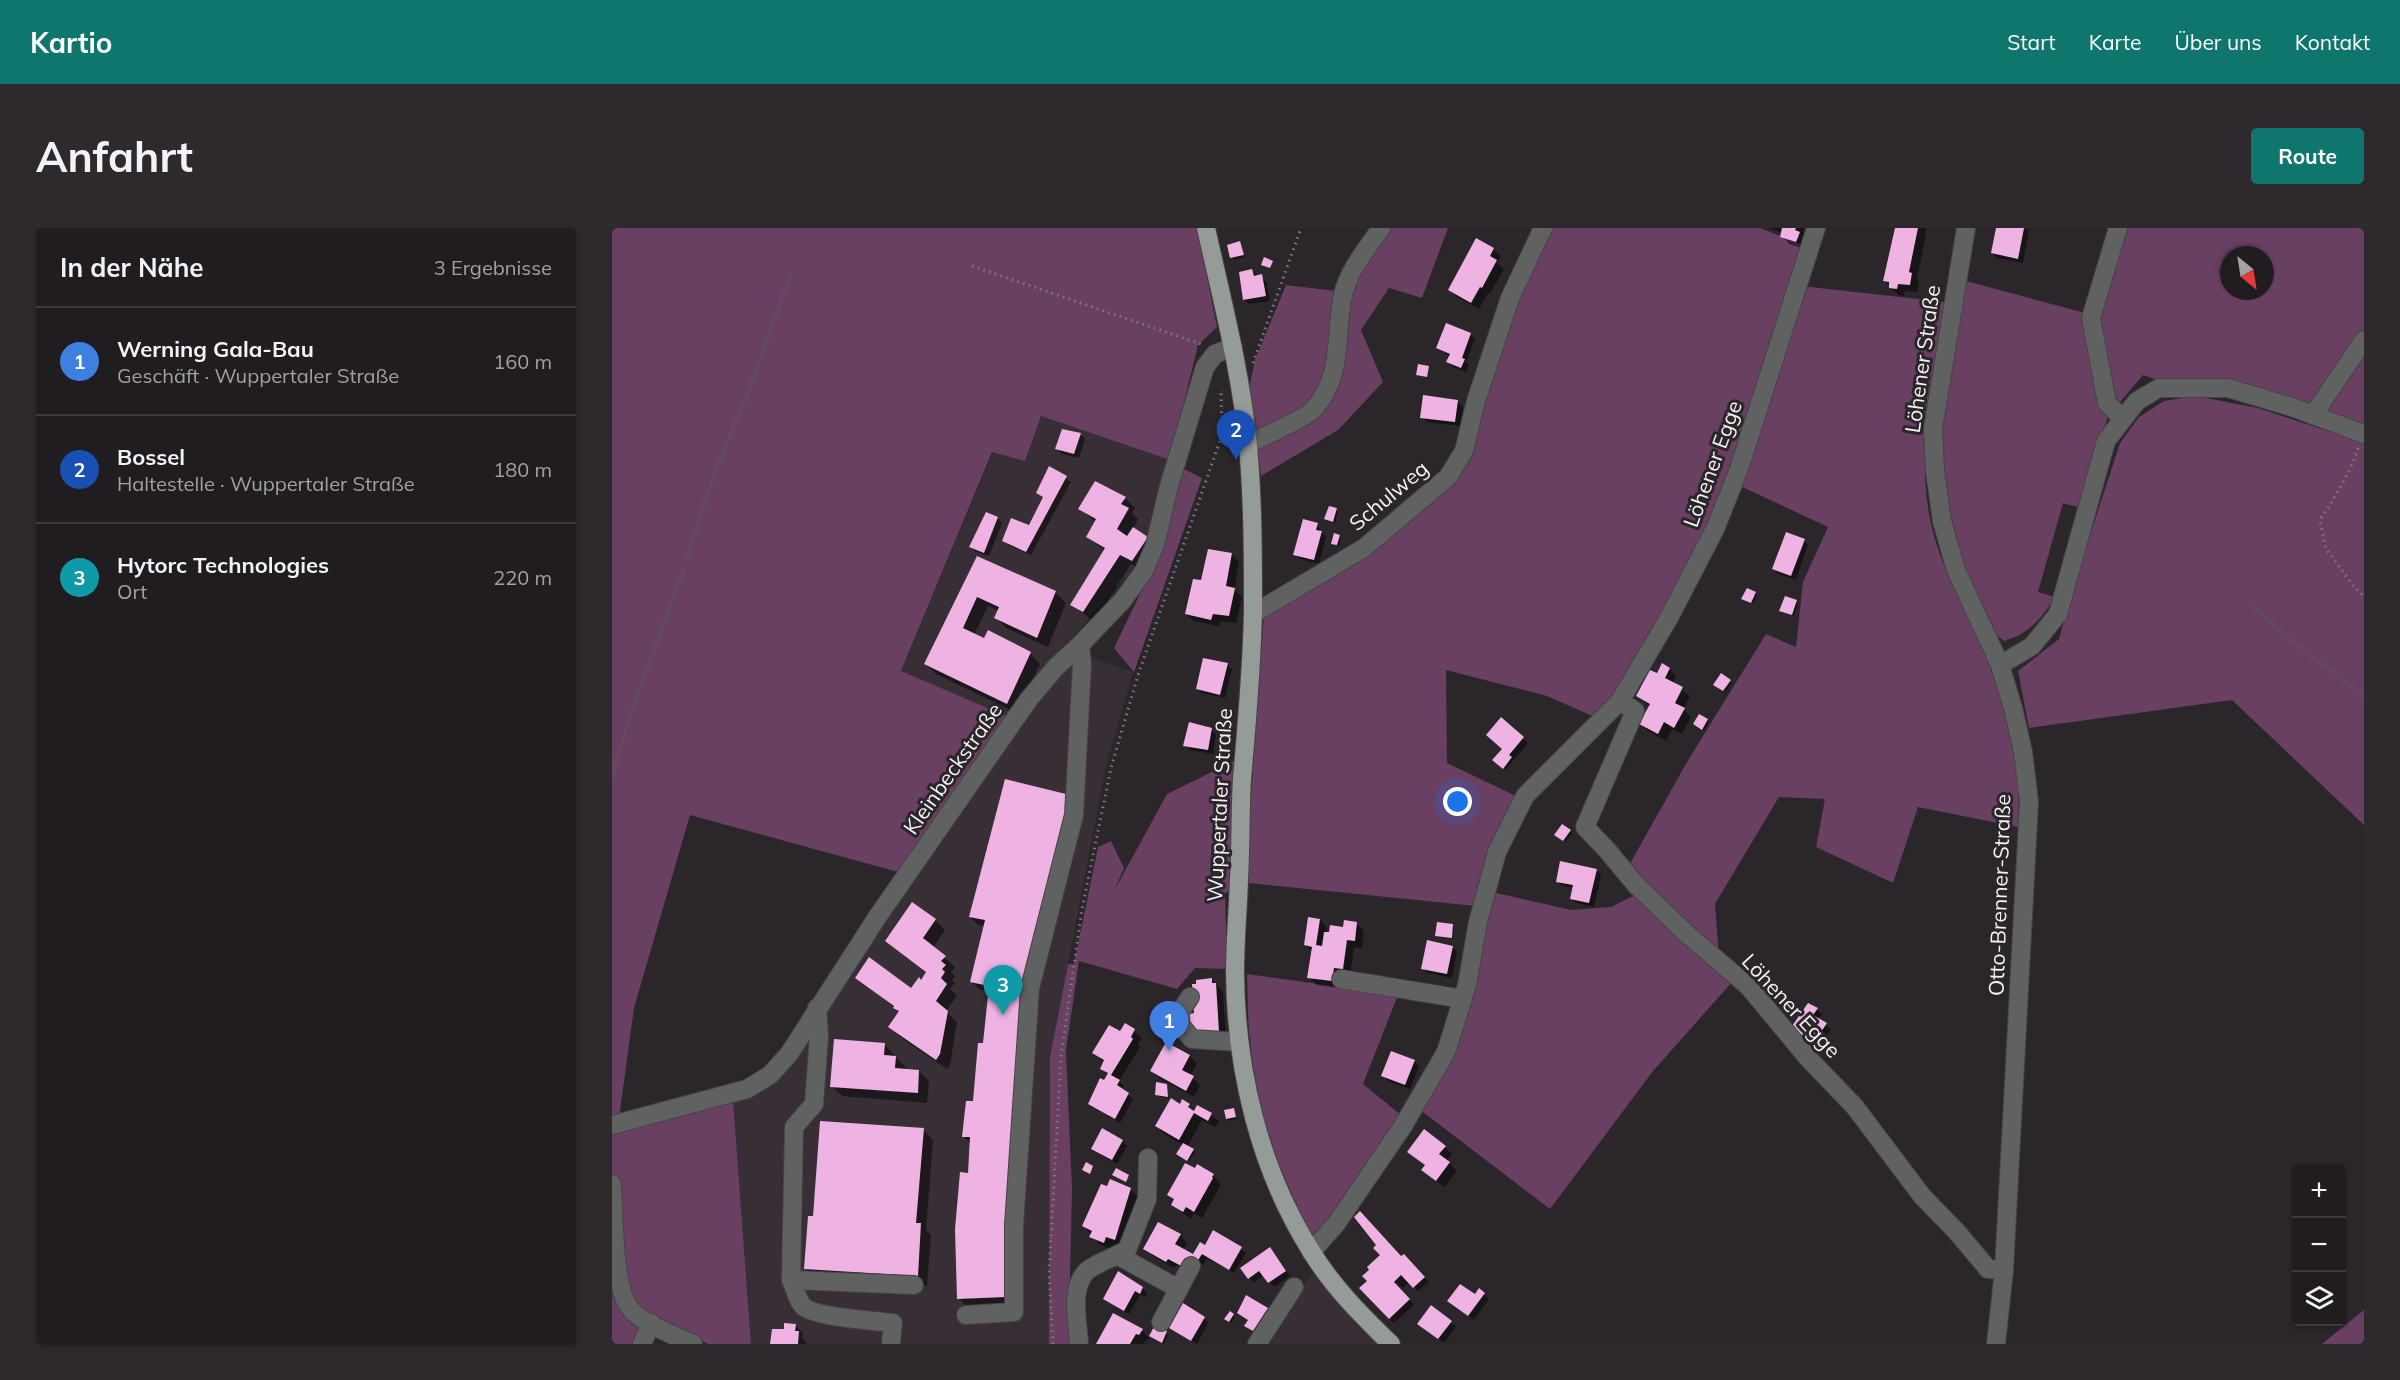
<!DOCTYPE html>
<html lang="de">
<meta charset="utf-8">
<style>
:root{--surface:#201c20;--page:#2d292d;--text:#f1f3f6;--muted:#a2a1a5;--line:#3d3a3e;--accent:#0f766e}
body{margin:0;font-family:Mulish,sans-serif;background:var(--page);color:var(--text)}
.controls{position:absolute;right:18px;bottom:18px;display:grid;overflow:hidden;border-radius:6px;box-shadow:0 2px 4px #0004}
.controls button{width:54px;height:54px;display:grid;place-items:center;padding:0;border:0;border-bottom:2px solid var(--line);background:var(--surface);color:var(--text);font:30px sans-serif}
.compass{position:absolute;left:1608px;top:18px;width:54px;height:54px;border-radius:50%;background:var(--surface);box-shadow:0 2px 4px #0004;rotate:150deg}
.you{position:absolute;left:846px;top:574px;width:21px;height:21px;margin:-15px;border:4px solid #fff;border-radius:50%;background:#1a73e8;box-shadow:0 0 0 9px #1a73e833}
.badge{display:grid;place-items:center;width:39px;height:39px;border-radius:50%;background:var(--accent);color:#fff;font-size:20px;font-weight:700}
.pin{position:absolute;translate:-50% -50px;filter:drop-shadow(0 2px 3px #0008)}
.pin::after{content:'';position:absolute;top:32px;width:21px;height:18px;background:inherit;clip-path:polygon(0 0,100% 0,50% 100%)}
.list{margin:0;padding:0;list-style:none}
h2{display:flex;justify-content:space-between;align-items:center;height:78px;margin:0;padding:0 24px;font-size:26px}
h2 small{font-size:20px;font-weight:400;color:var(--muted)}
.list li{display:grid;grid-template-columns:39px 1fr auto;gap:18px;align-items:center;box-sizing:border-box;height:108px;padding:0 24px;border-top:2px solid var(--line)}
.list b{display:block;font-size:22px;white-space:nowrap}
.list p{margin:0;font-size:20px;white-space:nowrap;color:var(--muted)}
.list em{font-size:20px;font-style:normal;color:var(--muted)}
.icon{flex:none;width:33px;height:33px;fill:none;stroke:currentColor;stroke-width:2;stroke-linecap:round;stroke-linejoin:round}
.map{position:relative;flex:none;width:1752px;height:1116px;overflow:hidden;border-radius:6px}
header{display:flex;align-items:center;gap:36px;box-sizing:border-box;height:84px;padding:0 30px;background:var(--accent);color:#fff}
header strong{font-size:28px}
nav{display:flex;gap:33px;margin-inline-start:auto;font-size:21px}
.intro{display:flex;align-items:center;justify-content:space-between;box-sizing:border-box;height:144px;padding:0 36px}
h1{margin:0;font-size:42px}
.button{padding:15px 27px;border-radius:6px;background:var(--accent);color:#fff;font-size:21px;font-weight:700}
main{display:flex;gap:36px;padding:0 36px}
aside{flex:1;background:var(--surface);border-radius:6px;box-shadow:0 2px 4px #0004}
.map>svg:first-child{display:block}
.built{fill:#382e36}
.green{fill:#693f62;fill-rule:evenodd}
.shadow{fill:#0007}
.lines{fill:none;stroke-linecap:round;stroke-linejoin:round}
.stream{stroke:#654962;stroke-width:4.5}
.building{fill:#eeb3e3}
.minor-casing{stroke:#474346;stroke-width:20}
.major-casing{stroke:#474346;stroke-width:20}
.path{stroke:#807b7f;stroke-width:3;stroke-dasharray:1.5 4.5;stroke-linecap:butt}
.minor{stroke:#5f6260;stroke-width:18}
.major{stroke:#959b96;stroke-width:18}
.labels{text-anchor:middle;stroke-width:6;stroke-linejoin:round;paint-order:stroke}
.street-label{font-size:21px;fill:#f5f2f4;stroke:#2b262a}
</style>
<header>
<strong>Kartio</strong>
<nav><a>Start</a><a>Karte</a><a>Über uns</a><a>Kontakt</a></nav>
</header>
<div class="intro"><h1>Anfahrt</h1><a class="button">Route</a></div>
<main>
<aside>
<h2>In der Nähe<small>3 Ergebnisse</small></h2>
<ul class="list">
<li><span class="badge" style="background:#3f7fe0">1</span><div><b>Werning Gala-Bau</b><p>Geschäft · Wuppertaler Straße</p></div><em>160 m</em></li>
<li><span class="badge" style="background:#1a4fb4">2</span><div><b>Bossel</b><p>Haltestelle · Wuppertaler Straße</p></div><em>180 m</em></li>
<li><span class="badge" style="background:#0f9aa8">3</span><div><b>Hytorc Technologies</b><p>Ort</p></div><em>220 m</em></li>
</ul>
</aside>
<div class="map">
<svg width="1752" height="1116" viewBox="0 0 1752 1116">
<rect width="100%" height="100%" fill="#2b262a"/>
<!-- built -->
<g class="built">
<polygon points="429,188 558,232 527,335 476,391 394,488 289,444 381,224"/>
<polygon points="461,423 521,444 494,538 438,829 437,1116 139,1116 121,872 163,852 269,693"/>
<polygon points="701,1045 743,1095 766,1116 650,1116"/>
</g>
<!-- green -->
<g class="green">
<polygon points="0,0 585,0 605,99 586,117 558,232 429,188 413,233 380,224 289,443 394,488 286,644 78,587 22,780 7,890 0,892"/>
<polygon points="769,0 836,0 810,70 777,60 749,102 771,154 726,202 649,248 637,161 643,132 674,57 732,64"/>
<polygon points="935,0 1148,0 1193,18 1117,258 1007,468 985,490 935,468 834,442 835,535 906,569 864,678 635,655 637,598 652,385 840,250 877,146"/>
<path d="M1514 0H1752V197L1620 151 1546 152 1531 147 1496 188 1469 280 1451 275 1426 364 1443 369C1430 390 1417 406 1392 413L1384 407 1351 336 1336 276 1328 213 1354 53 1488 89ZM1617 27H1653V63H1617Z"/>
<path d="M1189 58 1333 74C1322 146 1303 223 1319 296 1330 345 1358 388 1377 434 1401 489 1409 540 1406 599L1306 579 1281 655 1204 619 1213 571 1167 569 1103 676 1107 729 1015 641 1075 534 1154 406 1184 419 1191 354 1216 299 1126 257Z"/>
<polygon points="1583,168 1646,180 1752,215 1752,597 1620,472 1417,500 1406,443 1447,411 1464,350 1508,215 1527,189 1552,173"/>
<polygon points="568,239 590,250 522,444 502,420 539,343"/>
<polygon points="624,532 619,660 613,666 615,741 583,740 565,761 467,733 454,822 460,961 458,1051 461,1116 437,1116 438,829 456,736 462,736 486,619 499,613 512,640 502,663 555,566"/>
<polygon points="880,664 959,682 999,679 1025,666 1122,752 1041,843 938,981 807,881"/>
<path d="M635 746 786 767 751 856 790 888 710 1007 701 1008C667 948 644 880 638 811 635 789 636 767 635 746Z"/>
<polygon points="121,872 139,1116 96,1116 40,1091 27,1116 0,1116 0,903"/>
<polygon points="1752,1081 1752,1116 1710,1116 1752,1082"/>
</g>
<!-- shadow -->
<g class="shadow">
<polygon points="1159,0 1193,0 1191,9 1195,13 1192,21 1177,16 1170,8 1170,5"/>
<polygon points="1284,0 1315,0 1305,51 1307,54 1305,64 1293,63 1292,68 1286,67 1273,53"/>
<polygon points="1385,0 1417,1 1411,35 1385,30 1381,25"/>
<polygon points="627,15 633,29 622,32 620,30"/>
<polygon points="881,21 889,28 885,35 892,41 878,66 876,65 867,81 845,69 838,62"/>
<polygon points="640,43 654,53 658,73 637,76 632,72"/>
<polygon points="835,97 858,107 863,111 854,134 857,137 854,144 841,139 836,134 838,128 826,120"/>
<polygon points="846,174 851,179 848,198 815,194 810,189"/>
<polygon points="468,206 473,211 467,230 450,226 445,221"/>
<polygon points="437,240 459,254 419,327 396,317 391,312 418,299 432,270 425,265"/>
<polygon points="513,270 523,280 520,285 526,291 521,301 545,320 531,343 519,336 482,394 460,376 493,323 476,309 484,294 468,281"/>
<polygon points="724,282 726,284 723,295 716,293 714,291"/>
<polygon points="385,290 390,295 377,328 364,324 359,319"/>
<polygon points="705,297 714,309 707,336 688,331 683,326"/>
<polygon points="727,308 729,310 727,318 721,315"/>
<polygon points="1192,312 1196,317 1184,352 1166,346 1161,341"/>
<polygon points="619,326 627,334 622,362 630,369 624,395 608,393 607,398 582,393 574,386 591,354"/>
<polygon points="365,330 444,365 454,375 436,419 394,400 384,390 387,383 376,378 362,407 418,425 428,436 405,485 324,446 314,436"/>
<polygon points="1143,365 1145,367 1141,376 1133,372"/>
<polygon points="1184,373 1186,375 1182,388 1169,382"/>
<polygon points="615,437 620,441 613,470 590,465 585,460"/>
<polygon points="1057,441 1064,448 1061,456 1078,468 1071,481 1079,489 1070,506 1060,501 1054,513 1036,503 1028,496 1038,478 1026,468 1045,447"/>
<polygon points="1118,453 1120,455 1113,464 1105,459"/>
<polygon points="889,491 916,515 893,542 882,532 892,521"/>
<polygon points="1095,492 1097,494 1092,502 1085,498"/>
<polygon points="599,501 604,506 601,526 578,522 573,517"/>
<polygon points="394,553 417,768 401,1076 354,1078 347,1070 359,916 351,908 363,874 373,817 378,763 367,761 360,754 373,698 366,697 358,689"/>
<polygon points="958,603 960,605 953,614 946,609"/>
<polygon points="984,642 989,647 982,679 964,675 960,671 962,660 950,658 945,653"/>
<polygon points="323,692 333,702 321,720 343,739 339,744 343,748 340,752 343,755 338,761 345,768 334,783 345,794 338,837 335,841 288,809 278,798 288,784 245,749 300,762 310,754 315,745 275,712"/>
<polygon points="708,692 715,700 714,705 745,696 752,703 750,720 742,719 738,748 729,747 727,760 705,757 697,749 701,724 693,717"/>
<polygon points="840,697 842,699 841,711 825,707"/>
<polygon points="840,719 845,724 840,750 815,745 811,740"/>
<polygon points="600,752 611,764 614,811 593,813 579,799"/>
<polygon points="1197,777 1210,786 1206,792 1219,801 1206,820 1185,805"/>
<polygon points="513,797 530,810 526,817 528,819 507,853 512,858 510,862 521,871 508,895 477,875 496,847 489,840 493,835 482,825 508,805"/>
<polygon points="272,816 294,840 293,842 307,843 317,853 315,875 230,868 220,858"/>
<polygon points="554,816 578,828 585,836 578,848 588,857 582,869 547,850 539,843"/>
<polygon points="802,833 807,838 798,861 776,853 771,848"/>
<polygon points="554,857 557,870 546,868 544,866"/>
<polygon points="571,874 583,883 599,886 607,894 603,899 590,892 575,919 583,924 577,933 568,928 571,917 552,906 544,898"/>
<polygon points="622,882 625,891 617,893 615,891"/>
<polygon points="311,902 321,912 314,1002 319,1007 315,1058 204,1051 194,1041 202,989"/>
<polygon points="510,913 515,918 505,936 480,921"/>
<polygon points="833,919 840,926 835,933 845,943 832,959 811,942 814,938 797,923"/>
<polygon points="601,947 608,955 608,959 590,990 582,985 579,991 560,977 563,973 557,966"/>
<polygon points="518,962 526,969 511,1019 502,1016 499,1022 487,1016 472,998"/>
<polygon points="602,1004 634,1025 622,1045 595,1030 591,1037 587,1035 581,1046 564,1037 562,1040 541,1028 533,1021 568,1007 575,1015 571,1022 580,1027 593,1019"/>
<polygon points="662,1026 678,1048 662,1059 652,1047 642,1054 637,1050"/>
<polygon points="792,1028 817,1054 806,1063 797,1054 791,1060 784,1054 782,1056 802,1077 782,1095 750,1060"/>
<polygon points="530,1060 535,1065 533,1069 528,1067 517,1086 492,1070"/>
<polygon points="867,1062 877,1071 862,1092 842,1078 863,1068"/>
<polygon points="635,1069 660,1086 646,1107 634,1098 637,1093"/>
<polygon points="619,1085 623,1089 619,1095 614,1091"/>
<polygon points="592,1090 596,1095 585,1116 558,1100"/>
<polygon points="839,1094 844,1099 832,1115 812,1100"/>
<polygon points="183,1097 191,1105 190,1109 195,1116 160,1116 173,1103"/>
<polygon points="544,1099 556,1107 552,1116 541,1110"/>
<polygon points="530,1102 537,1110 530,1116 485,1116"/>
</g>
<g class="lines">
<!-- stream -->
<g class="stream">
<polyline points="75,330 102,247 136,164 178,49"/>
<polyline points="1638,375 1679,413 1716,440 1752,469"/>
<polyline points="0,549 19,485 72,340"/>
</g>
</g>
<!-- building -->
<g class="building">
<polygon points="1170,0 1184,0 1183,2 1188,4 1184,14 1168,9"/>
<polygon points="1283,0 1306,0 1297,44 1300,45 1298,57 1286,56 1285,61 1277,60 1277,54 1271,53"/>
<polygon points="1384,0 1412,0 1406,31 1379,25"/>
<polygon points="864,10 882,20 878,28 885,32 870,60 868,59 859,75 836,62"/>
<polygon points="628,13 632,27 618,30 615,17"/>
<polygon points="652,29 661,33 658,40 649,37"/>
<polygon points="640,41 642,48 650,46 654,68 631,72 627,44"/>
<polygon points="834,95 859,105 850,130 853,131 849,140 834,134 838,126 824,120"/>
<polygon points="806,136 817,138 815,149 804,147"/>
<polygon points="811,167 846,172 843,194 808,190"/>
<polygon points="450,201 469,205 462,226 443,221"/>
<polygon points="437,238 455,248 414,324 390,313 399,290 417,297 431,269 424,265"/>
<polygon points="483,253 514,269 509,276 517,280 505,301 515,308 521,299 536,309 520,333 508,327 471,384 458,377 493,320 474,309 484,291 466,281"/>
<polygon points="717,278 725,280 721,294 712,291"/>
<polygon points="374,284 386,289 372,325 357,319"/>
<polygon points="691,291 706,295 704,302 710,303 702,332 681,327"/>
<polygon points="1174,304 1193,311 1179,348 1160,341"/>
<polygon points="722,305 728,307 725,317 719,316"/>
<polygon points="596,321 620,325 614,358 623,360 617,388 601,386 599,392 573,386 581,351 589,352"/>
<polygon points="365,328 444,363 425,410 382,390 387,379 365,369 351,400 372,410 376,402 419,424 395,476 312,436"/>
<polygon points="1135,360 1144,364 1139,375 1129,371"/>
<polygon points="1173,368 1185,372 1180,387 1167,383"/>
<polygon points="591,430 616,435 608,467 584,461"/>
<polygon points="1050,435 1058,440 1053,450 1071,459 1063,475 1073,480 1062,500 1052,494 1046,506 1027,496 1038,476 1024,468 1038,442 1045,445"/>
<polygon points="1109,445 1119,452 1111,463 1101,457"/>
<polygon points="1087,486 1096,491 1090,502 1081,496"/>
<polygon points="889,489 912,509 897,527 900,529 891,541 880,532 890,521 874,507"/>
<polygon points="577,494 600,500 596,522 571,518"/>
<polygon points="393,551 458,567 410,759 405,819 410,819 392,1005 394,1069 345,1071 343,1001 348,944 356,945 358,909 350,909 354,873 361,873 366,815 371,815 377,758 358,754 373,692 357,689"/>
<polygon points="950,596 959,602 951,613 942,607"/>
<polygon points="948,633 985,641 977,675 958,671 961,657 944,654"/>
<polygon points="300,674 324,691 311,710 334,728 329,733 334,737 330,741 333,744 329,750 335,756 324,773 336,783 328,826 324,832 276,799 287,783 281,780 282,778 243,750 257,729 299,760 307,749 309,752 314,744 273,713"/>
<polygon points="696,689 708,691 704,717 710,718 712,704 717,704 718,697 731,699 732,692 745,694 743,713 735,712 731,741 722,740 720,753 695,750 700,719 692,717"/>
<polygon points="825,694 841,696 840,710 823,708"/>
<polygon points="815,712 841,718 835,746 809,741"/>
<polygon points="600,750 600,755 604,755 607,804 584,806 583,799 578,799 577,786 582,785 580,756 584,756 584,752"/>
<polygon points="1196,775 1206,780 1201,787 1215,795 1201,816 1178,801"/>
<polygon points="513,795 523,801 519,809 521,811 499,847 508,852 505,857 517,865 503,891 476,876 488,850 492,852 496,845 488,841 492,832 480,825 497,797 508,803"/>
<polygon points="222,811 273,815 272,827 284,828 283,840 307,842 306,865 218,859"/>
<polygon points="554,814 578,827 570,842 582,848 574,863 538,843"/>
<polygon points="779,823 803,832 793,857 769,848"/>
<polygon points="544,854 555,856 556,869 543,867"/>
<polygon points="559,870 568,876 570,871 578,876 576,879 582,883 585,877 600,885 596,893 582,885 567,912 543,898"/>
<polygon points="622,880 624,889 614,891 612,882"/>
<polygon points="208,893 312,900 304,995 309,995 306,1048 192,1041 196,988 201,988"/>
<polygon points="490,900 511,912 500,932 479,921"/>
<polygon points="812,901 834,918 827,926 838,934 824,953 809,942 813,937 795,924"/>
<polygon points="571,915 582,921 575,933 564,926"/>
<polygon points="474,934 481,938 478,946 470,942"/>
<polygon points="573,935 583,940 585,936 602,946 600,949 601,950 582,984 574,979 571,984 559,977 562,971 555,967"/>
<polygon points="504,940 517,947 514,954 500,947"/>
<polygon points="498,951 519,960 503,1012 494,1009 492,1015 477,1009 480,1003 470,998 489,956 495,958"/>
<polygon points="748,983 789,1028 792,1026 813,1049 801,1060 789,1047 782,1054 798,1071 777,1091 747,1060 755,1053 750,1048 757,1042 755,1039 768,1027 761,1020 764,1017 742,989"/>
<polygon points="546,994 569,1006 563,1016 581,1026 588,1014 593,1017 601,1002 630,1019 617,1042 590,1026 585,1034 573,1040 556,1031 554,1034 531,1021"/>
<polygon points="658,1019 674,1043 656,1055 647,1043 636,1051 628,1040"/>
<polygon points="506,1043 531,1059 528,1066 523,1063 512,1083 491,1071"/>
<polygon points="848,1056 863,1066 867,1060 873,1065 856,1088 835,1073"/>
<polygon points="634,1067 656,1080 641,1103 632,1098 636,1092 625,1085"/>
<polygon points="571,1075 593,1089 579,1113 557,1100"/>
<polygon points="819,1077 840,1093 826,1111 805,1096"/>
<polygon points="618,1083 622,1086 617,1094 612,1091"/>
<polygon points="501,1085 531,1101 527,1107 524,1106 518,1116 484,1116"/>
<polygon points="172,1095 184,1096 183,1103 187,1103 186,1116 158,1116 160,1101 172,1101"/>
<polygon points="543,1097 555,1103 550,1115 537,1108"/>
</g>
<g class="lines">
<defs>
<g id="minor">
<polyline points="1354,0 1321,201 1323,243 1330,293 1344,342 1388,437 1401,480 1411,524 1417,574 1392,1042 1384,1116"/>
<polyline points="1506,0 1479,90 1495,175 1511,191"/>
<polyline points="1701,187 1752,112"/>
<path d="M636 216C650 209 692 191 701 182 734 145 721 105 732 63 739 39 755 21 769 0"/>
<polyline points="641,386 752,320 836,249 852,223 864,173 898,70 931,0"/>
<polyline points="1388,437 1420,418 1446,386 1494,213 1525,173 1547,160 1616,160 1680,179 1752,206"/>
<polyline points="1008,473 1023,483 973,599 995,622 1024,657 1076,707 1137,759 1195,829 1243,879 1310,968 1345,1004 1376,1041 1392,1042"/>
<polyline points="729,751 851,771"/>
<polyline points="578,769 567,785 569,798 580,811 627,814"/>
<polyline points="205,780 207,808 202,876 182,899 179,1052 302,1057"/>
<polyline points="0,897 135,861 158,847 177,826 266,688 417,471 444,439 468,417 510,373 532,343 543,317 557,258 593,139 603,126 621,119"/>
<path d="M0 956C2 986 1 1057 17 1079 28 1095 64 1108 81 1116"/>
<polyline points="699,1024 724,996 791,898 834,824 855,757 866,694 885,624 913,568 1008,473 1058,388 1103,301 1127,241 1204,0"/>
<polyline points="505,1027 567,1061"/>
<path d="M179 1052C183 1060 185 1072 191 1078 201 1089 264 1093 281 1095L279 1114"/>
<polyline points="354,1087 402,1084 402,997 418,760 462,587 470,436 468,417"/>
<polyline points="549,1094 579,1038"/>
<polyline points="30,1116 39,1095"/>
<path d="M467 1116C466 1095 457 1058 476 1042 487 1034 503 1029 515 1022L535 971 536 930"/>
<polyline points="645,1116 682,1059"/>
</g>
<path id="major" d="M594 0C610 72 629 144 636 218 641 273 641 327 641 382 640 438 635 495 630 551 628 584 629 618 627 651 626 682 623 713 623 745 624 842 647 940 699 1023 720 1058 750 1088 779 1116"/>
</defs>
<!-- minor casing -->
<use href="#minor" class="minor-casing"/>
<!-- major casing -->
<use href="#major" class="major-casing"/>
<!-- path -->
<g class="path">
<polyline points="360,38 589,116"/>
<polyline points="641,135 689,0"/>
<path d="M1746 220C1738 246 1723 269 1708 292L1714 321 1743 360 1752 368"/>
<polyline points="441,1116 437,1046 449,828 470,681 499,540 526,447 610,207 609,163 611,162"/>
</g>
<!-- minor -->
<use href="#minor" class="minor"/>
<!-- major -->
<use href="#major" class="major"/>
</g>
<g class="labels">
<!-- street labels -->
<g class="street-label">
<text transform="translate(1311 131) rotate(-82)" y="7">Löhener Straße</text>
<text transform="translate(1101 236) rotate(-70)" y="7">Löhener Egge</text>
<text transform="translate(777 268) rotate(-40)" y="7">Schulweg</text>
<text transform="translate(341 541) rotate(-55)" y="7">Kleinbeckstraße</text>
<text transform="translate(608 577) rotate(-87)" y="7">Wuppertaler Straße</text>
<text transform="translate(1388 667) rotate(-88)" y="7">Otto-Brenner-Straße</text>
<text transform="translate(1179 778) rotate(47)" y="7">Löhener Egge</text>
</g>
</g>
</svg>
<div class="controls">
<button>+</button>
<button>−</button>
<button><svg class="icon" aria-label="layers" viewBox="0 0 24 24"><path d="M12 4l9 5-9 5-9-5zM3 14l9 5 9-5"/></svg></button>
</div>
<svg class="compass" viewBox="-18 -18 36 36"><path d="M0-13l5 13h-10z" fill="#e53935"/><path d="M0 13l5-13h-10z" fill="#a2a1a5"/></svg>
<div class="you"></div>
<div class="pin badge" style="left:557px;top:823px;background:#3f7fe0">1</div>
<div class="pin badge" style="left:624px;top:232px;background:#1a4fb4">2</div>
<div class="pin badge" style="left:391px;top:787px;background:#0f9aa8">3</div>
</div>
</main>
